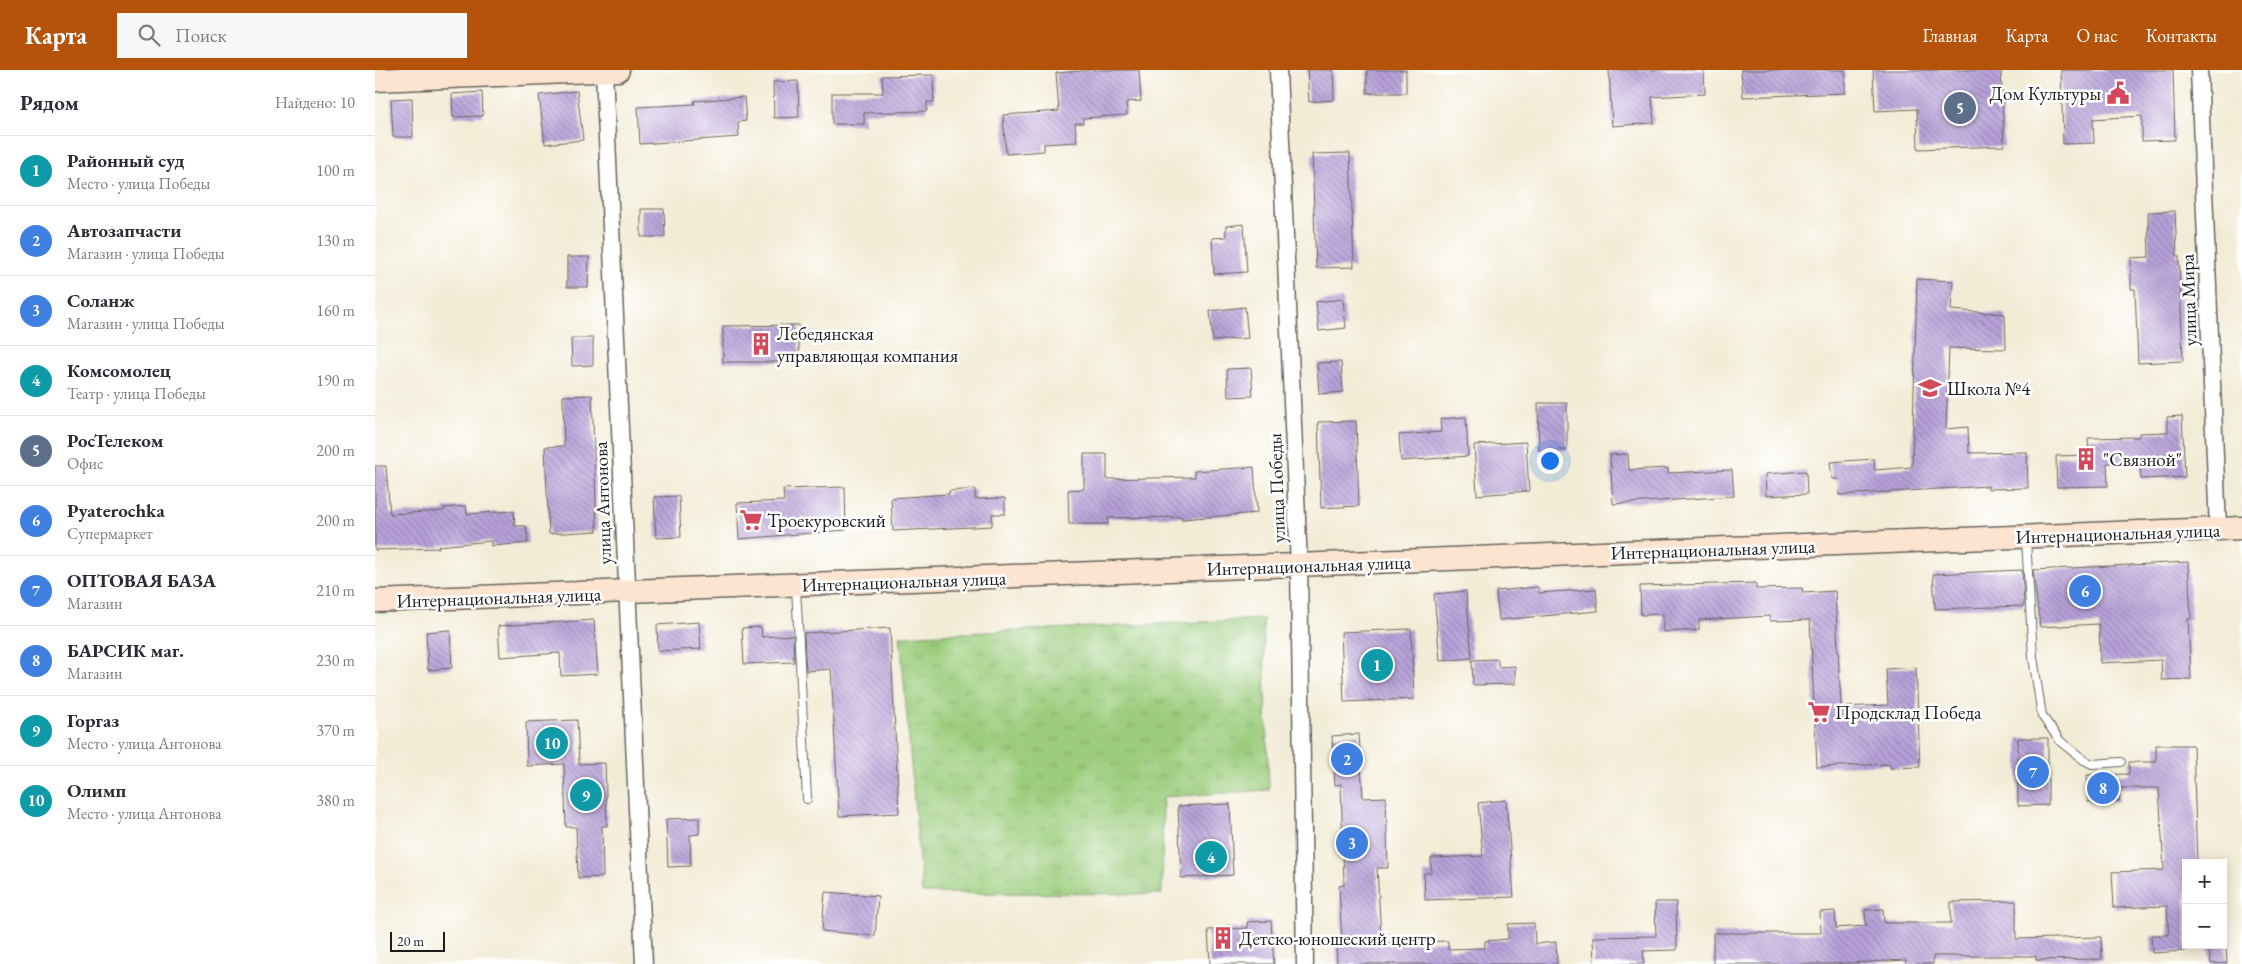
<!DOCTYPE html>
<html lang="ru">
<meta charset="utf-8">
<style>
:root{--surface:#fff;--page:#f7f7f7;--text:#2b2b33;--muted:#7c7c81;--line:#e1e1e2;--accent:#b45309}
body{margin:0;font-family:"EB Garamond",serif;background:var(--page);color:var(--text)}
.controls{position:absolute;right:15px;bottom:15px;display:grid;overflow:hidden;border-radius:0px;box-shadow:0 2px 12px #0003}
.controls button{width:45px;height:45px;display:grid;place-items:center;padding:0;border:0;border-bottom:1px solid var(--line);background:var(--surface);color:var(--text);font:25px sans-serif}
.scale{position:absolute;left:15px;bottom:12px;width:55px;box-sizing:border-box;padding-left:5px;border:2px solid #1c1c1c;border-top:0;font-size:14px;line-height:18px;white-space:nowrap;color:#1c1c1c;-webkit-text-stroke:4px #fff;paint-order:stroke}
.you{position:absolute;left:1174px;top:390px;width:18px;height:18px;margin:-12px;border:4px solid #fff;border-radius:50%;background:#1a73e8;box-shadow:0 0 0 8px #1a73e833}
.badge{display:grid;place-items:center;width:32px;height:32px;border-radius:50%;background:var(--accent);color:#fff;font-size:16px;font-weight:700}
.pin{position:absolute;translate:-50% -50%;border:2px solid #fff;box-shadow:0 1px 5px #0006}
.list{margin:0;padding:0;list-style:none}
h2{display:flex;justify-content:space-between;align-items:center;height:65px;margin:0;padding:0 20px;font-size:21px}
h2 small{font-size:16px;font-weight:400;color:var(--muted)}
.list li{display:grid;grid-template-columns:32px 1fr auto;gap:15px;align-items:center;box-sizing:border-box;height:70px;padding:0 20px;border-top:1px solid var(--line)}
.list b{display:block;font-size:19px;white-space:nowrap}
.list p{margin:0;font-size:16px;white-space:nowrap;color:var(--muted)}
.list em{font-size:16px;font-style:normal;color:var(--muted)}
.icon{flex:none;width:28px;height:28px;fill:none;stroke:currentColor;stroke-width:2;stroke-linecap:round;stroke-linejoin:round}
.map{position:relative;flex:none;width:1867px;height:894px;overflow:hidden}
header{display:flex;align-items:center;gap:30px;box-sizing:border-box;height:70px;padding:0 25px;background:var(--accent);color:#fff}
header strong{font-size:24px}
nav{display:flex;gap:28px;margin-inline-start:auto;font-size:18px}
.search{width:350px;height:45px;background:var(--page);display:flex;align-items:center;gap:12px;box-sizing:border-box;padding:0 18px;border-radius:0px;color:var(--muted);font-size:19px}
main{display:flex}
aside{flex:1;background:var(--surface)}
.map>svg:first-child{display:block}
.park{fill:url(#park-tufts);stroke:#5c744c}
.building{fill:url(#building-back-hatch)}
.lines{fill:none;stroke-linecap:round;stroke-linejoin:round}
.lane-casing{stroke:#67655d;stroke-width:10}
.street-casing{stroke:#67655d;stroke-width:19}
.secondary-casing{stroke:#67655d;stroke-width:25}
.lane{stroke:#fff;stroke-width:8}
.street{stroke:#fff;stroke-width:16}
.secondary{stroke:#fde4d1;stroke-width:22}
.labels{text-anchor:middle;stroke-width:5;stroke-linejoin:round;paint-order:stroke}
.poi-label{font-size:19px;fill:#1c1c1c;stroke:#fff;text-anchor:start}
.street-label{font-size:19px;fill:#1c1c1c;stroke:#fff}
</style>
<header>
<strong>Карта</strong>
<div class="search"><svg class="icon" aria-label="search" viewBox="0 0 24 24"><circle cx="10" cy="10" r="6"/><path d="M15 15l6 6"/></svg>Поиск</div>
<nav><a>Главная</a><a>Карта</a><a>О нас</a><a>Контакты</a></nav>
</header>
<main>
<aside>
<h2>Рядом<small>Найдено: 10</small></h2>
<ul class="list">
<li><span class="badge" style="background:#0f9aa8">1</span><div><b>Районный суд</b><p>Место · улица Победы</p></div><em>100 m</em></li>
<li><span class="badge" style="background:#3f7fe0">2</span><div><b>Автозапчасти</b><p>Магазин · улица Победы</p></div><em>130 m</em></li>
<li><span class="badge" style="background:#3f7fe0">3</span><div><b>Соланж</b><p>Магазин · улица Победы</p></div><em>160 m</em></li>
<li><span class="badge" style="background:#0f9aa8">4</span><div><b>Комсомолец</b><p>Театр · улица Победы</p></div><em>190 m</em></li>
<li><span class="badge" style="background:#5c6f8a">5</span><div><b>РосТелеком</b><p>Офис</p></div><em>200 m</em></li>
<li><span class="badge" style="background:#3f7fe0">6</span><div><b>Pyaterochka</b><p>Супермаркет</p></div><em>200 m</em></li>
<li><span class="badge" style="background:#3f7fe0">7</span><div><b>ОПТОВАЯ БАЗА</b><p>Магазин</p></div><em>210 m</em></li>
<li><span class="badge" style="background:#3f7fe0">8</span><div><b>БАРСИК маг.</b><p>Магазин</p></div><em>230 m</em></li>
<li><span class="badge" style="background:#0f9aa8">9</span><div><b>Горгаз</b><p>Место · улица Антонова</p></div><em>370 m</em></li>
<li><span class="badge" style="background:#0f9aa8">10</span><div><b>Олимп</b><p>Место · улица Антонова</p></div><em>380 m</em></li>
</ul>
</aside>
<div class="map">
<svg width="1867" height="894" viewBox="0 0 1867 894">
<defs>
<pattern id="park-tufts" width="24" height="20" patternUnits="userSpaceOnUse" patternTransform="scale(1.25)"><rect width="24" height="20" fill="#9bcd7d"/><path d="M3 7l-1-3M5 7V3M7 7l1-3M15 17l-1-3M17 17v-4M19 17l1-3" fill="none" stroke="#85af6b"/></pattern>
<pattern id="building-back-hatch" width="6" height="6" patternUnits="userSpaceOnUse" patternTransform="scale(1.25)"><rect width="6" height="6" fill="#b8a1d9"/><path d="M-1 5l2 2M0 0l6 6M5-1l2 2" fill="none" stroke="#9582af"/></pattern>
</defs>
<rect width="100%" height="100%" fill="#fff"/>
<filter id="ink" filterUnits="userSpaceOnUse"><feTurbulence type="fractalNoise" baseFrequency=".02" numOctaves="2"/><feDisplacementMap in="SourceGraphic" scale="10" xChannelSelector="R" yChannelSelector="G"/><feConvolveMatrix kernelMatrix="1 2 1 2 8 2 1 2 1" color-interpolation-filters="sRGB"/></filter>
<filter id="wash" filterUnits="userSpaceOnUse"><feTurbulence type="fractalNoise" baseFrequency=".0096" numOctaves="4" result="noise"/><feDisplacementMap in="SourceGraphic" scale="20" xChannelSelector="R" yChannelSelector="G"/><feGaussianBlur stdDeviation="1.12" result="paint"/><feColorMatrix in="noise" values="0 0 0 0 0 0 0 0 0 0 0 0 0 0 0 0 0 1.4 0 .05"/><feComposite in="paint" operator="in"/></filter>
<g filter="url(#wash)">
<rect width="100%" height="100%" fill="#f2ecd6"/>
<!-- park -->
<polygon class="park" points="888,549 894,720 788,727 787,824 547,823 525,566"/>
<g id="blocks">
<!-- building -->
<g class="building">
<polygon points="718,0 764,0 766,31 751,32 752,45 708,48 708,53 700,53 702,72 669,74 669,81 631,84 628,45 684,41 681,3"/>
<polygon points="932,0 958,0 959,30 934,32"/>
<rect x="992" y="0" width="39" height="23"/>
<polygon points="1234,0 1329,0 1330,24 1277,27 1279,53 1237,56"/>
<polygon points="1366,0 1470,0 1470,23 1368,27"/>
<polygon points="1498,0 1626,0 1629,76 1543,79 1542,39 1500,41"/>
<polygon points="1686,0 1798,0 1800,70 1767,71 1767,46 1718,49 1719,73 1688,74"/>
<polygon points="558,5 559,32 552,32 552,41 489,43 489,54 457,54 457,23 508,23 507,6"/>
<polygon points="423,11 424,47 399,48 398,12"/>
<polygon points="202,21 208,70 170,74 164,25"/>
<polygon points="107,22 108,46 78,47 77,24"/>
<polygon points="369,27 371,51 363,52 364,67 265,74 263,37 320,34 319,31"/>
<polygon points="37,28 38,67 18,67 16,29"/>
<polygon points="975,83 979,197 941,198 937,84"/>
<polygon points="266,139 289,139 290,167 266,167"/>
<polygon points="1800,141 1802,186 1804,186 1808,291 1763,293 1760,219 1756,219 1756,188 1774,187 1773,142"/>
<polygon points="869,154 872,202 839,204 837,168 851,167 851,156"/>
<polygon points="192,187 214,187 213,217 192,217"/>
<polygon points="1542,209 1578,211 1576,240 1630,244 1631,279 1574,278 1571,359 1593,357 1594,383 1652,382 1653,418 1613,419 1613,416 1464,425 1463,409 1457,409 1455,392 1499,389 1500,400 1537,397"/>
<polygon points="968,229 971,258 944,261 941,232"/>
<polygon points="870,237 873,268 838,271 835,241"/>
<polygon points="424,255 424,292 348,292 348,256"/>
<polygon points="196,268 218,268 218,295 197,296"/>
<polygon points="966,292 968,322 944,324 942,293"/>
<polygon points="876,298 878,326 853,327 852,299"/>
<polygon points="217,325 222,461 174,464 170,377 189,376 188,326"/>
<polygon points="1163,333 1192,333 1192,380 1164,380"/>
<polygon points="1807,346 1810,407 1766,409 1765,392 1732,393 1733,416 1682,417 1681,386 1714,385 1713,368 1764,367 1764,363 1793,362 1792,347"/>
<polygon points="1091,347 1093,386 1026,391 1024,365 1066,362 1065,349"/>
<polygon points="981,351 984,436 946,438 943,352"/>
<polygon points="1151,372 1154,421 1102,425 1099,375"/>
<polygon points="709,384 732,384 732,409 820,407 819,401 879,397 882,443 807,449 807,447 733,448 733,454 694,454 693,420 709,419"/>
<polygon points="1253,384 1254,400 1293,398 1293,403 1357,400 1359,426 1238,434 1235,385"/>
<polygon points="0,396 11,396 15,444 69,441 69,438 91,436 92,444 139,441 140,456 151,456 153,473 116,476 116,471 63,476 64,478 0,480"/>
<polygon points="1431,401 1432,424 1391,426 1390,404"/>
<polygon points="470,417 471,460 364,469 362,433 409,431 408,419"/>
<polygon points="600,419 600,429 630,428 630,444 617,444 617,456 518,461 516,428 574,424 574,421"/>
<polygon points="304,426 306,467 281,468 279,427"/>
<polygon points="1813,492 1816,549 1813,549 1816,609 1787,610 1786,590 1725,593 1724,554 1665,557 1658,500"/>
<polygon points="1647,500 1649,536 1560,539 1558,504"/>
<polygon points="1381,513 1381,519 1427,518 1428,523 1460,521 1466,637 1513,635 1511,599 1541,597 1545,697 1515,698 1515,694 1442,697 1435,550 1395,551 1395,546 1324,550 1324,560 1288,562 1288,544 1266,545 1265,516"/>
<polygon points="1163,517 1164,523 1221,519 1223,541 1124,550 1121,521"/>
<polygon points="1091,521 1097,588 1065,591 1059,524"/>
<polygon points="219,550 223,604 186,606 185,583 125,587 123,556"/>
<polygon points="324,552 326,579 283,581 282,555"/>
<polygon points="386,557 387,567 418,565 419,592 369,594 367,558"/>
<polygon points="515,558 524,743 464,746 456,599 431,601 429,563"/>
<polygon points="1036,559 1039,629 969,632 966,562"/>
<polygon points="75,560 77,598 53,600 51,562"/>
<polygon points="1123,589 1123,597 1140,596 1140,614 1098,615 1097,590"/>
<polygon points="202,650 204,694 230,693 232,756 227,756 228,807 203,808 201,757 191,757 189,694 152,696 151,652"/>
<polygon points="984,664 988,728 1011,727 1013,798 1002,798 1006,868 1010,868 1010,873 1073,871 1073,879 1110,878 1110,871 1133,869 1133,854 1159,853 1160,874 1181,872 1182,894 962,894 961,870 967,870 964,816 969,815 966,714 960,715 957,666"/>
<polygon points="1643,668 1673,668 1673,735 1643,736"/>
<polygon points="1781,675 1818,675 1822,793 1811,793 1811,881 1777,883 1776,865 1794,865 1792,836 1739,838 1737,802 1789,800 1784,718 1744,718 1744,731 1713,732 1712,705 1754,704 1754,692 1781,692"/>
<polygon points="1131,730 1139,827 1050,830 1049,803 1056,803 1056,788 1108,786 1103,733"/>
<polygon points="855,734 858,805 806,808 803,736"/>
<polygon points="324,748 324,764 315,765 316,796 293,797 291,749"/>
<polygon points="450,822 503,826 500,866 447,861"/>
<polygon points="1641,831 1641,869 1726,867 1727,889 1661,890 1661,886 1558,886 1558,894 1531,894 1531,890 1457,894 1338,894 1338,863 1446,863 1445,842 1460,841 1461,858 1491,856 1490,840 1508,839 1509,853 1576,853 1576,832"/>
<polygon points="1280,832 1301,832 1302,880 1268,881 1269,894 1219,894 1218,867 1281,866"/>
<polygon points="896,851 899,894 835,894 833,860 873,858 872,852"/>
<polygon points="1833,875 1851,875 1852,893 1836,894"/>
</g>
</g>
</g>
<g filter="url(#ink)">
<use href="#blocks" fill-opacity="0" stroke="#67655d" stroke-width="1"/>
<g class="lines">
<defs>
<g id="lane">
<polyline points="1651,469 1658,587 1667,646 1686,672 1709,690 1717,694 1746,692"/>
<polyline points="421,517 432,729"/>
</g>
<g id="street">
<polyline points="903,0 924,496 930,894"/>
<polyline points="1824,0 1843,459"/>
<polyline points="229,1 269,894"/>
</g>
<g id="secondary">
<polyline points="0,10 243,0"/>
<polyline points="0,531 1867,458"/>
</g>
</defs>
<!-- lane casing -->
<use href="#lane" class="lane-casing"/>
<!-- street casing -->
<use href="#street" class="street-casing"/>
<!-- secondary casing -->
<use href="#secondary" class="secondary-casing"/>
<!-- lane -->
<use href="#lane" class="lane"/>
<!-- street -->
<use href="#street" class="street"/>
<!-- secondary -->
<use href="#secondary" class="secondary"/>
</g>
</g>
<!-- icons -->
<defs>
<symbol id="civic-bare" viewBox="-9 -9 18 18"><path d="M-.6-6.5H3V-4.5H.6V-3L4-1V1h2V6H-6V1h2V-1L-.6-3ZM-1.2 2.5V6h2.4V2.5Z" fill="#d1495b" stroke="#fff" stroke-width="2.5" paint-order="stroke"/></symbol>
<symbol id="building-bare" viewBox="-9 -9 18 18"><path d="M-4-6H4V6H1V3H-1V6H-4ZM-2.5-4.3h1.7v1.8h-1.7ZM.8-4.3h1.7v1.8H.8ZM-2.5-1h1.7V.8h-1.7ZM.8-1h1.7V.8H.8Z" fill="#d1495b" stroke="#fff" stroke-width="2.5" paint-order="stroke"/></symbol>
<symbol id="school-bare" viewBox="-9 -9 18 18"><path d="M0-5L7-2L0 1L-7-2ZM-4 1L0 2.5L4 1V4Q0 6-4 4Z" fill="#d1495b" stroke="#fff" stroke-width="2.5" paint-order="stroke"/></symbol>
<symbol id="supermarket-bare" viewBox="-9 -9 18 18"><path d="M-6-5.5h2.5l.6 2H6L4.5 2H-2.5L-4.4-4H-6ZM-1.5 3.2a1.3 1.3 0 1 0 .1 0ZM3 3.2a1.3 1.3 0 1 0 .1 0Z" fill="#d1495b" stroke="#fff" stroke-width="2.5" paint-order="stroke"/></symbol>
</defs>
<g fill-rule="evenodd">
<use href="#civic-bare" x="1727" y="7" width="32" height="32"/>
<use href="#building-bare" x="370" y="258" width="32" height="32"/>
<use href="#school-bare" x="1539" y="302" width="32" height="32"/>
<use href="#building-bare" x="1695" y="373" width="32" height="32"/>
<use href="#supermarket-bare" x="360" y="434" width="32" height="32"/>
<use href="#supermarket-bare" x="1428" y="626" width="32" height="32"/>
<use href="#building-bare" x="832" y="852" width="32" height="32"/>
</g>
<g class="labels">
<!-- poi labels -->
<g class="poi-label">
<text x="1726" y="30" text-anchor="end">Дом Культуры</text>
<text x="402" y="270">Лебедянская<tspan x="402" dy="22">управляющая компания</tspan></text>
<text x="1572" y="325">Школа №4</text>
<text x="1728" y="396">"Связной"</text>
<text x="392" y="457">Троекуровский</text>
<text x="1460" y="649">Продсклад Победа</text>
<text x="864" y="875">Детско-юношеский центр</text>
</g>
<!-- street labels -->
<g class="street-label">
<text transform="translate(1813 230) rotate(-92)" y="7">улица Мира</text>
<text transform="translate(901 418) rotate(-92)" y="7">улица Победы</text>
<text transform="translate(227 433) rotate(-92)" y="7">улица Антонова</text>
<text transform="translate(1743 463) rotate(-2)" y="7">Интернациональная улица</text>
<text transform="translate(1338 479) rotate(-2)" y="7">Интернациональная улица</text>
<text transform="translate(934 495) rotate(-2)" y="7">Интернациональная улица</text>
<text transform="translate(529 511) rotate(-2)" y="7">Интернациональная улица</text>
<text transform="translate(124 527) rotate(-2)" y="7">Интернациональная улица</text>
</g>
</g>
</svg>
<div class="controls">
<button>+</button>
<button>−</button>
</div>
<div class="scale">20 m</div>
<div class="you"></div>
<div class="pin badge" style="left:1002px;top:595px;background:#0f9aa8">1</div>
<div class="pin badge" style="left:972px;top:689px;background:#3f7fe0">2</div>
<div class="pin badge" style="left:977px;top:773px;background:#3f7fe0">3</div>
<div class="pin badge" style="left:836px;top:787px;background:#0f9aa8">4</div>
<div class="pin badge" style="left:1585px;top:38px;background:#5c6f8a">5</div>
<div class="pin badge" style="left:1710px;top:521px;background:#3f7fe0">6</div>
<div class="pin badge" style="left:1658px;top:702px;background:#3f7fe0">7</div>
<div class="pin badge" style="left:1728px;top:718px;background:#3f7fe0">8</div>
<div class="pin badge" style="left:211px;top:725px;background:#0f9aa8">9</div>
<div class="pin badge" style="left:177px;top:673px;background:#0f9aa8">10</div>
</div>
</main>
